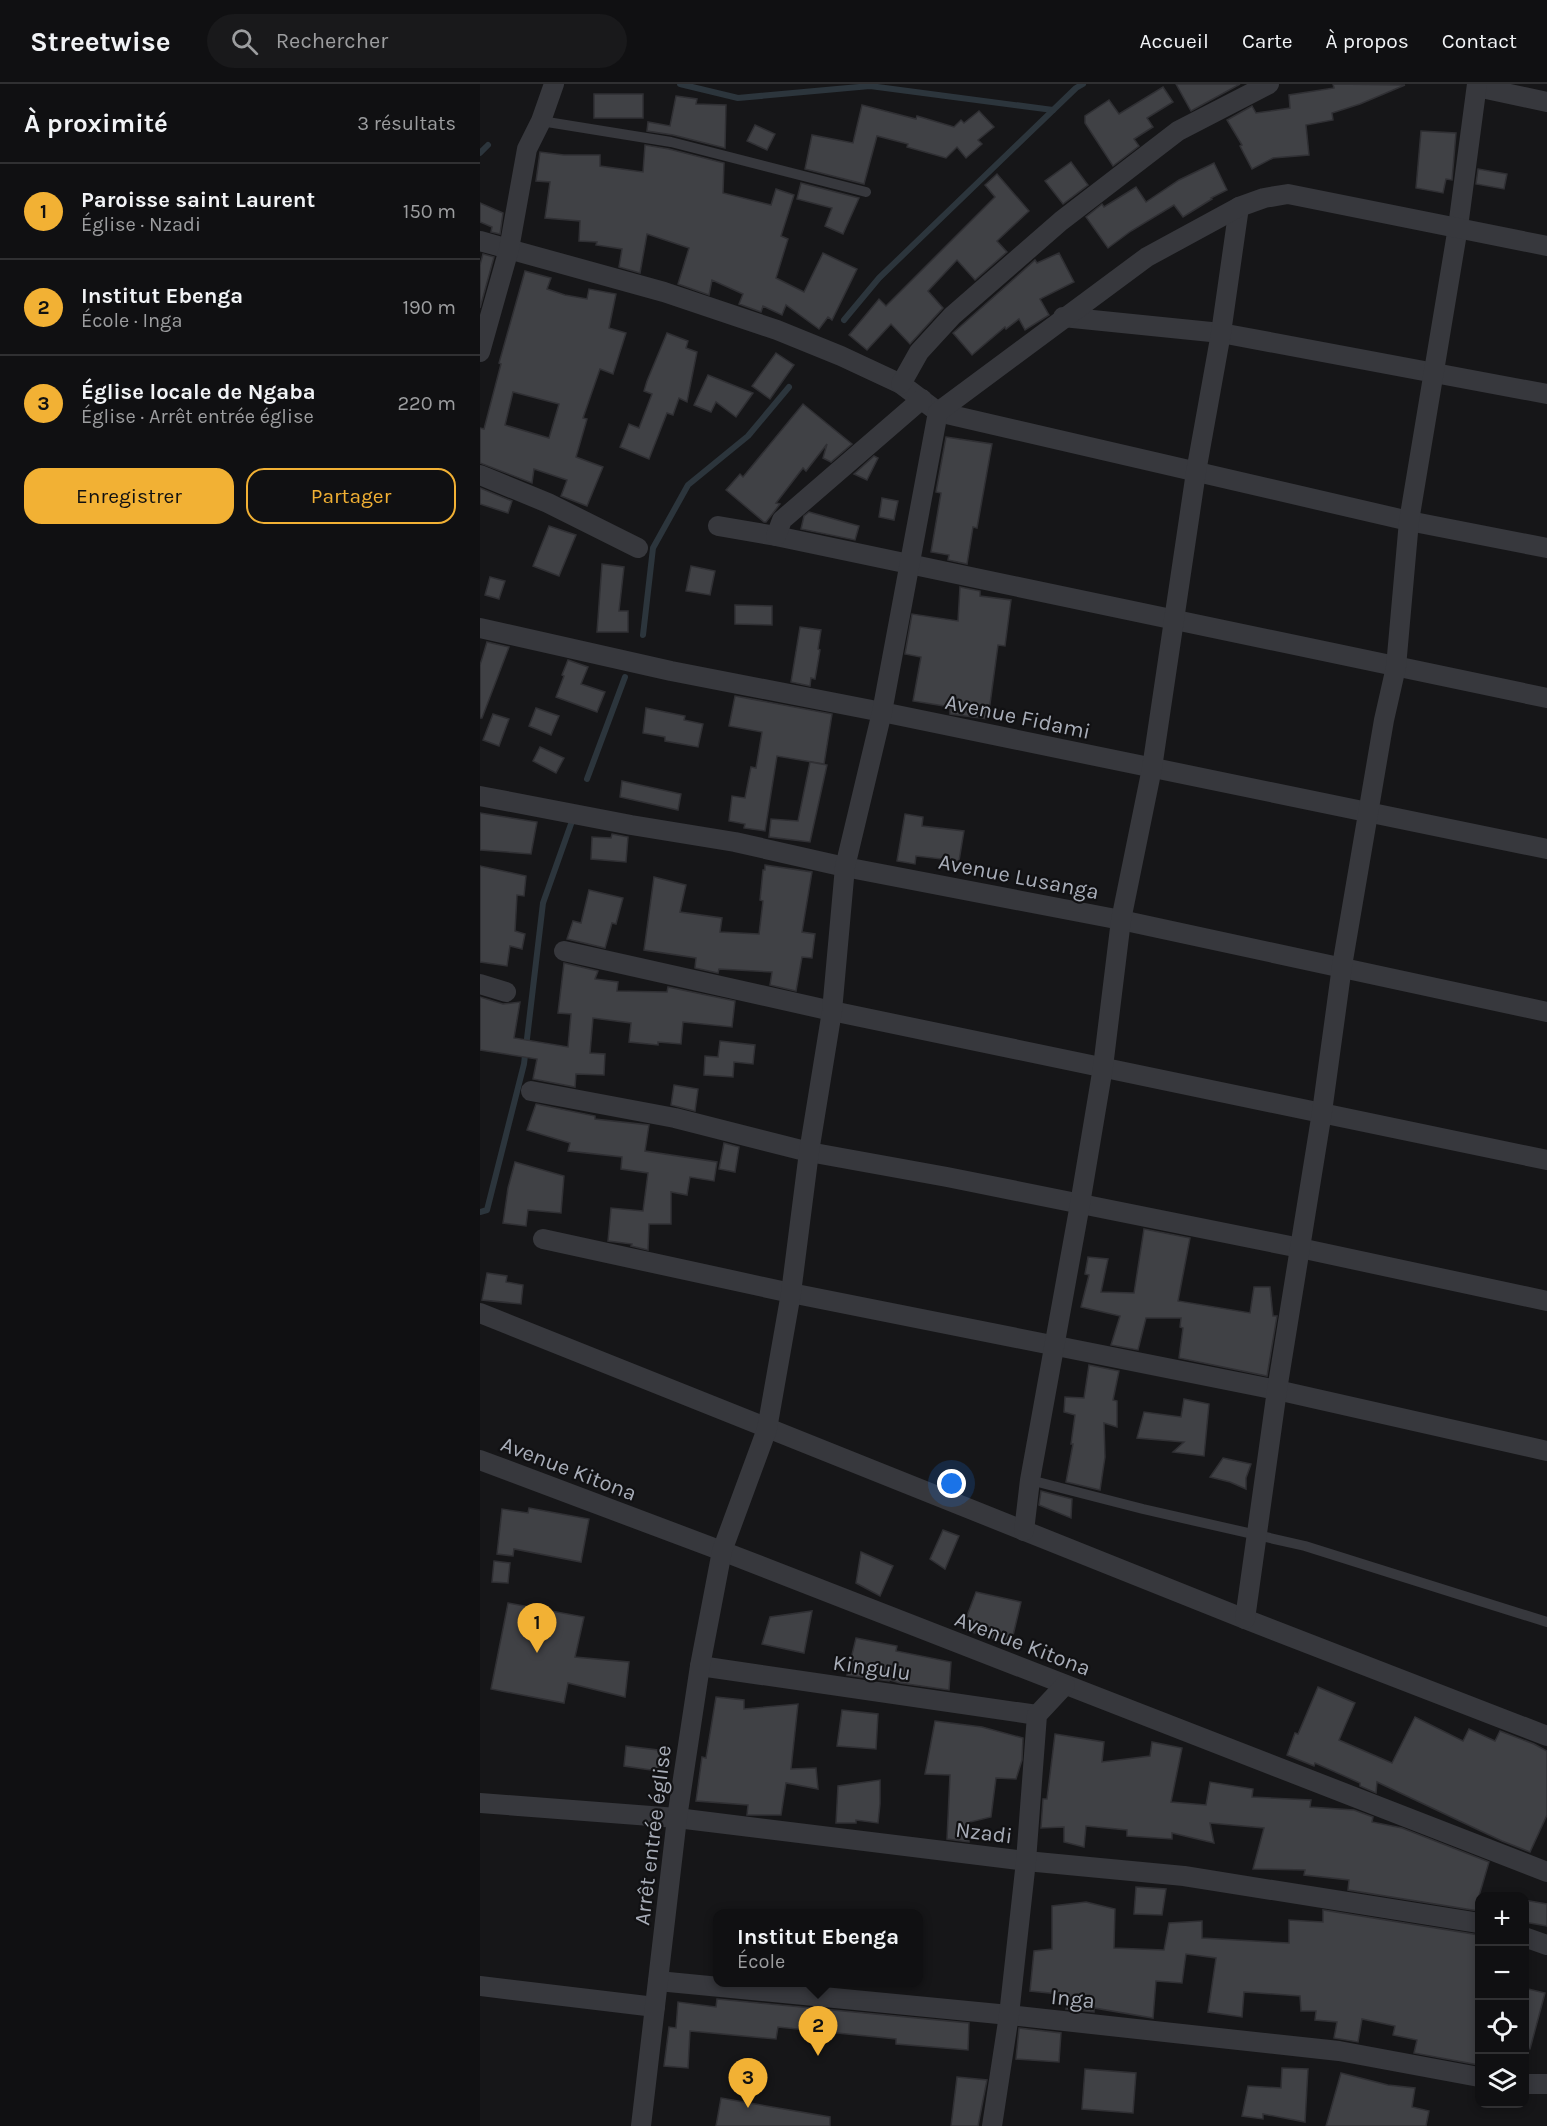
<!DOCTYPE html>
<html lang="fr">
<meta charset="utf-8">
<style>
:root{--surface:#101012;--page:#19191b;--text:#f1f3f6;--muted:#9c9d9f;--line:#303032;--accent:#f2b134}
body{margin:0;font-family:Karla,sans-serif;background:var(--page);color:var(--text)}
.controls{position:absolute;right:18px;bottom:18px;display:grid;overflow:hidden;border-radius:12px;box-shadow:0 3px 9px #0003}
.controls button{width:54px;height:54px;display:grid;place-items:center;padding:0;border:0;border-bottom:2px solid var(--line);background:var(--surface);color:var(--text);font:30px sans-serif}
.you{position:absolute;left:472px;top:1400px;width:21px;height:21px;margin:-15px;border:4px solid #fff;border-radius:50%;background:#1a73e8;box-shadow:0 0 0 9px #1a73e833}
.badge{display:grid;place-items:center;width:39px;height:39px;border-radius:50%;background:var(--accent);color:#111;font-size:20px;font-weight:700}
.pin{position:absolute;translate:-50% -50px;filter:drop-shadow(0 2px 3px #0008)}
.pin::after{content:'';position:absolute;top:32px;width:21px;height:18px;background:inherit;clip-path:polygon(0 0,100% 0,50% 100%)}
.popup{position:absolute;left:233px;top:1825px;width:210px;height:78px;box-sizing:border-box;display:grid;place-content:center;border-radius:12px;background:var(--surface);filter:drop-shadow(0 2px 4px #0005);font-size:20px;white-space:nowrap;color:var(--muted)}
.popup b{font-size:22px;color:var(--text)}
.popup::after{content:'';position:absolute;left:50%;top:100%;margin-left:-12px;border:12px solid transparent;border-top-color:var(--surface)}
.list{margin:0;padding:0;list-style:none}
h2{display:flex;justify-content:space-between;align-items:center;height:78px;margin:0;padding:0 24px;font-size:26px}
h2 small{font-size:20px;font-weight:400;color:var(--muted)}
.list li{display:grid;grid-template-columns:39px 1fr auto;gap:18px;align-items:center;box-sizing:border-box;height:96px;padding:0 24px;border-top:2px solid var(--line)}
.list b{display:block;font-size:22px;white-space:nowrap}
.list p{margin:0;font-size:20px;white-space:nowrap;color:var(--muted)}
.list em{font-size:20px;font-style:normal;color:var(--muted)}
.actions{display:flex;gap:12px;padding:18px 24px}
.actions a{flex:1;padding:14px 0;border:2px solid var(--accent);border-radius:18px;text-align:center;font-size:21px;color:var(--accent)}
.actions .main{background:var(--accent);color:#111}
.icon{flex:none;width:33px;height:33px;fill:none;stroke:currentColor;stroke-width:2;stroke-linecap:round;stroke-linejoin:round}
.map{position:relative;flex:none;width:1067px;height:2042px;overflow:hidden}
header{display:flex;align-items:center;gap:36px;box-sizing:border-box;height:84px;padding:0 30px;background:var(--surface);border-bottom:2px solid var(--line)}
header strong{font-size:28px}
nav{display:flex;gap:33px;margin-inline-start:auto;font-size:21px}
.search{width:420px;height:54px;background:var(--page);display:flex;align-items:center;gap:15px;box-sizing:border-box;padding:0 21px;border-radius:33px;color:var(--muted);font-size:22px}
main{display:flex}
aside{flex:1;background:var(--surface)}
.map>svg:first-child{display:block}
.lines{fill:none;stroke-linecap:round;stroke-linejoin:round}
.stream{stroke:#2c353c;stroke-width:6}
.building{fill:#404145;stroke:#303034;stroke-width:1.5;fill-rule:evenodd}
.lane{stroke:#37383d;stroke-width:10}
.street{stroke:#37383d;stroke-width:20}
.labels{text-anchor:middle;stroke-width:4.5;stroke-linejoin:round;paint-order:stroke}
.street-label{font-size:22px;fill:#a8adb8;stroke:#111113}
</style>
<header>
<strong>Streetwise</strong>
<div class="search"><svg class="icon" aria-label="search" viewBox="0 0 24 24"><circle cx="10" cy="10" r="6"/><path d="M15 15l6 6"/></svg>Rechercher</div>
<nav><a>Accueil</a><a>Carte</a><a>À propos</a><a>Contact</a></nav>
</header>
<main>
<aside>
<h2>À proximité<small>3 résultats</small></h2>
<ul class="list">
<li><span class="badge">1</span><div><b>Paroisse saint Laurent</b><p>Église · Nzadi</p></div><em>150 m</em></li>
<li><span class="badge">2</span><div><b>Institut Ebenga</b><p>École · Inga</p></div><em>190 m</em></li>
<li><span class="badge">3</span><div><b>Église locale de Ngaba</b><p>Église · Arrêt entrée église</p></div><em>220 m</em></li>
</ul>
<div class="actions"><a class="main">Enregistrer</a><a>Partager</a></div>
</aside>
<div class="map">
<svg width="1067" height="2042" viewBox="0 0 1067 2042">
<rect width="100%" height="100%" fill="#161618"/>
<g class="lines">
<!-- stream -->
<g class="stream">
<polyline points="200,0 258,14 390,2 573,26"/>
<polyline points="0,69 8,61"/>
<polyline points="364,236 399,194 596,4 603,0"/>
<polyline points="163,551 173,464 208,401 268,352 309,303"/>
<polyline points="107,695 145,593"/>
<polyline points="0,1128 7,1126 44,980 63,819 91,740"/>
</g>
</g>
<!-- building -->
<g class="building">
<polygon points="696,0 760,0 711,27"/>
<polygon points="853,0 925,1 880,20 852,29 853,36 826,41 829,71 793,74 772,85 760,62 762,61 747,36 772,22 776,29 810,24 809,11 854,4"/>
<polygon points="683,3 693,18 667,34 673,43 654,55 659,62 633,82 605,39 605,32 629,16 639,30"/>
<rect x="114" y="10" width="49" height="24"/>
<polygon points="196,12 217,15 216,20 246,21 245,64 193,51 167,47 168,38 190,42"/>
<polygon points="382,21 436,35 437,32 474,43 481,36 484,39 499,27 514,43 498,56 502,60 486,74 477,63 466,74 427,63 428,60 397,52 384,100 325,85 332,51 373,59"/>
<polygon points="275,41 295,50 287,66 267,57"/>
<polygon points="941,47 976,49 972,96 966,95 963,109 936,104"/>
<polygon points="165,61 189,65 244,79 243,109 291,121 296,105 314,111 301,152 308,155 296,194 324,208 343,169 377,185 352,236 348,233 339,245 306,221 302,231 283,222 281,228 259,220 263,210 232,196 229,211 198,200 209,164 167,150 160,189 139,183 142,165 116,161 117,158 99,157 100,137 65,134 70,98 56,97 60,68 84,71 120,71 120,82 163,88"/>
<polygon points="591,78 608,101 583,120 565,97"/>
<polygon points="734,79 747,106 731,114 732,115 703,133 694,121 651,147 628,164 606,133 622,120 624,123 656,103 666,118 699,96"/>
<polygon points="998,85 1027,90 1024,105 996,100"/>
<polygon points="517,90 549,127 517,157 527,168 495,196 477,176 448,207 463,224 430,260 411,240 387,266 369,251 399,215 406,222 515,113 505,101"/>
<polygon points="321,99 379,114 363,150 345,142 352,124 317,115"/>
<polygon points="0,119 23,129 20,150 11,148 12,143 0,138"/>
<polygon points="579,169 594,198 560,215 569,231 545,246 539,235 526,245 525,243 492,271 473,249 555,176 557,179"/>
<polygon points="3,170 14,173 0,224 0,181"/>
<path d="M45 187 71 194 67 205 85 211 107 215 109 205 136 210 129 244 146 249 133 290 120 285 103 334 107 335 96 373 123 383 107 422 81 412 87 396 54 385 52 399 0 379V344L4 345 21 280 19 279ZM33 308 79 320 69 354 25 341Z"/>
<polygon points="187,249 208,257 206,264 217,268 207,318 199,314 193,331 187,329 169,375 140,363 149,340 159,344 172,310 164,307 167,297"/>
<polygon points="296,269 314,281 290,315 272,302"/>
<polygon points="228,291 273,309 256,333 236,318 231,328 214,321"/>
<polygon points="323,320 372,360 351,378 343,374 347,360 326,387 323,384 296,419 300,420 286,438 284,438 246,406 260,390 263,393"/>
<polygon points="466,353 512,360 497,444 493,443 487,480 468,476 469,471 451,468 461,409 456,408"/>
<polygon points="394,372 398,374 387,396 374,390"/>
<polygon points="0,404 32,417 28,429 0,420"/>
<polygon points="402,414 418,417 414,436 399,433"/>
<polygon points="329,428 379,442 375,456 321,445 324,432"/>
<polygon points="69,442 96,451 79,492 53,482"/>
<polygon points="122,480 144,483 139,527 148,527 148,548 117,548"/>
<polygon points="211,482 235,487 230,511 206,507"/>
<polygon points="10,493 25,497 19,515 5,511"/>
<polygon points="480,503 500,507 500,512 531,516 525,562 518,561 508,635 470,630 470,623 433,617 441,573 425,570 432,530 478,537"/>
<polygon points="255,521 292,522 292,541 255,540"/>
<polygon points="320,543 341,546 338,565 340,566 335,595 331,594 330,602 311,598"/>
<polygon points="7,558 29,563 2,634 0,634 0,581"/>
<polygon points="88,576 108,583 101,600 125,608 117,628 76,613 84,592 82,591"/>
<polygon points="255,612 352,630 344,680 297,672 285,747 264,744 265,740 249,737 252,712 265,714 271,683 276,684 282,648 249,642"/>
<polygon points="56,624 79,632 71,651 49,642"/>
<polygon points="166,624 205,632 204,636 223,640 218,663 185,657 185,653 163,649"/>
<polygon points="13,630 29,635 19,662 3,656"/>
<polygon points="60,663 84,674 76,689 53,677"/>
<polygon points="330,678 347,681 330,758 289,753 291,735 318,737"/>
<polygon points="142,697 201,710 198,726 140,713"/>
<polygon points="0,729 57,738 51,770 0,766"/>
<polygon points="425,730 443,733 442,742 484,747 479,777 436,772 435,780 417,777"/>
<polygon points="132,750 148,753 146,778 111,775 112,753 131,754"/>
<polygon points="285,781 332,788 322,848 335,850 332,874 322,873 316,907 290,901 292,888 239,885 238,889 215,884 216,874 164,866 174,793 206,801 200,828 242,834 240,848 279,850 283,817 280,816 283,786 285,786"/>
<polygon points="0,782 46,792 44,812 37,811 35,847 45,850 42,865 30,862 27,882 0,878"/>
<polygon points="109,806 143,814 136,840 132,839 125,864 87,855 93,837 101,839"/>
<polygon points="84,879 118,887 115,895 138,898 137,907 187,908 188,903 255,917 252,943 203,938 201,960 178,958 178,961 149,958 151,939 113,934 110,969 125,970 124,991 96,990 95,1003 53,995 57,975 0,966 0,913 23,920 40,918 34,954 88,963 91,930 78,929"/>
<polygon points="240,957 275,961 273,980 254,978 253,993 224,991 225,972 238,973"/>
<polygon points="194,1001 218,1005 215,1027 191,1021"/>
<polygon points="56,1020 115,1032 115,1035 169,1041 165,1067 237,1078 234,1097 210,1093 207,1111 191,1108 191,1140 169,1140 168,1166 151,1162 152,1160 128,1157 131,1124 163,1127 168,1089 141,1085 142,1073 88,1067 90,1059 47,1046"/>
<polygon points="244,1059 259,1063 255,1088 239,1085"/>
<polygon points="35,1078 84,1092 81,1129 48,1126 46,1142 23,1139 28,1104"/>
<polygon points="664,1145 710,1154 698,1217 770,1229 774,1203 790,1203 793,1232 797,1232 787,1292 699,1274 703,1244 700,1243 701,1234 666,1234 658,1266 631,1261 640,1232 601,1223 609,1191 605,1190 608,1173 628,1175 621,1208 654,1209"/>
<polygon points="7,1189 27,1192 26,1198 43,1201 41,1220 2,1216"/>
<polygon points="609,1281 639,1287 633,1316 637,1317 637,1343 624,1339 625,1373 620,1406 586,1398 593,1360 591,1360 595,1331 584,1328 585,1313 604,1314"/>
<polygon points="704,1315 729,1320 724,1372 693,1368 704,1358 657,1354 664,1328 701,1333"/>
<polygon points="743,1374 771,1380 766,1394 766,1405 750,1398 730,1393"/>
<polygon points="561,1407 592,1415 591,1434 559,1421"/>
<polygon points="49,1424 109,1435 101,1478 34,1465 33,1472 17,1470 22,1425 48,1429"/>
<polygon points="463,1446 479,1452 465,1485 450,1475"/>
<polygon points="381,1468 413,1482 400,1512 376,1499"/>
<polygon points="14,1477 30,1479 28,1499 12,1498"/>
<polygon points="496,1508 541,1518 531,1560 482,1545"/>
<polygon points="28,1519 104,1533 95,1573 149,1578 145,1613 88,1599 84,1619 11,1605"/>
<polygon points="332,1527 324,1569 282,1560 290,1533"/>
<polygon points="376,1554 417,1562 416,1567 471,1578 469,1606 420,1599 410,1596 409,1597 367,1591"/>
<polygon points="838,1603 875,1619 859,1656 912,1679 935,1633 983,1657 989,1645 1015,1657 1020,1647 1054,1660 1067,1667 1067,1731 1050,1768 1022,1757 897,1698 896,1709 880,1702 880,1699 835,1679 834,1682 807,1671 815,1649 818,1650"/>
<polygon points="236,1613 264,1616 264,1625 318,1620 311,1685 336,1684 338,1705 306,1699 301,1731 267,1731 268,1721 216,1717 222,1673 226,1674"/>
<polygon points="362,1626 398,1630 396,1665 357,1662"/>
<polygon points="455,1637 502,1643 543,1654 542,1676 536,1695 516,1694 511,1733 490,1738 489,1758 467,1755 470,1691 445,1690"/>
<polygon points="575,1650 624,1658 622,1678 670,1672 672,1658 702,1664 691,1718 726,1721 730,1698 773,1705 772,1713 831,1716 830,1723 874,1726 893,1733 892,1738 922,1744 1009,1778 999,1812 999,1827 868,1806 869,1796 824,1791 825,1786 773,1785 784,1744 730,1739 734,1759 692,1749 692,1755 647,1752 647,1746 606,1742 604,1763 584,1758 584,1743 561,1744 563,1715 567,1715"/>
<polygon points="146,1662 186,1667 184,1688 144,1682"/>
<polygon points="400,1696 400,1720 398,1739 376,1736 376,1739 356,1739 358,1702"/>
<polygon points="656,1803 686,1805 682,1831 654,1830"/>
<polygon points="1044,1816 1067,1820 1067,1842 1044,1838"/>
<polygon points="606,1818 635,1825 634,1864 684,1866 689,1839 722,1837 722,1854 809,1859 809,1836 843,1838 843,1826 999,1851 999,1981 934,1969 937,1956 913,1951 915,1942 882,1935 878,1958 854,1954 857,1938 835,1936 836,1927 821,1927 820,1912 764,1908 762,1933 728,1928 736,1874 706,1870 702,1899 676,1897 673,1934 614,1924 614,1928 586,1925 589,1911 550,1907 554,1867 572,1865 572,1822"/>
<polygon points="1044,1904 1065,1909 1050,1965 1044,1964"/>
<polygon points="237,1915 489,1939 488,1966 416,1960 416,1955 298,1943 296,1955 210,1947 208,1984 184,1982 189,1943 196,1944 198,1918 236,1923"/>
<polygon points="539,1944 581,1949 579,1978 536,1975"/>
<polygon points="802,1984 828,1985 825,2038 783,2030 783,2035 762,2032 768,2002 801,2004"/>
<polygon points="605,1985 656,1989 653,2029 602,2025"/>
<polygon points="861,1989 908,2001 935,2004 932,2023 949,2027 946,2042 846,2042"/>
<polygon points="477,1993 507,1996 498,2042 471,2042"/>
<polygon points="241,2014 350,2033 350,2042 236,2042"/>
</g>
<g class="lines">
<!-- lane -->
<g class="lane">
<polyline points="61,37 191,58 386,108"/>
<polyline points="550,1396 663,1425 825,1462 1067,1538"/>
</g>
<!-- street -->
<g class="street">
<polyline points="997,3 1067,18"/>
<polyline points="0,157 184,208 297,246 361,272 421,300 458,328 929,437 1067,464"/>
<polyline points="583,233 741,249 1067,310"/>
<polyline points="0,268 29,165 47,65 61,37 74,0"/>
<polyline points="421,300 439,268 472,232 581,137 698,47 789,0"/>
<polyline points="0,391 68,419 158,464"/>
<polyline points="238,442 296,452 1067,614"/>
<polyline points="296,452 302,436 442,315"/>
<polyline points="0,544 191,587 402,628 1067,765"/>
<polyline points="0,712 151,741 255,758 365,783 641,836 1067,928"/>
<polyline points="84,867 352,927 1067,1076"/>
<polyline points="0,900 26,908"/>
<polyline points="51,1007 195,1034 329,1068 467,1093 820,1164 1067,1217"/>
<polyline points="63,1155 311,1209 797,1306 1067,1367"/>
<polyline points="0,1229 765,1535 1067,1652"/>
<polyline points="0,1376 242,1467 1067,1788"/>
<polyline points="544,1447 550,1396 600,1120 623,983 641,836 672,684 716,388 741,249 759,123"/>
<polyline points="765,1535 797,1306 842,1028 862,882 904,636 916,583 929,437 978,143 997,0"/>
<polyline points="220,1582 557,1631"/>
<polyline points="0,1719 197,1734 546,1777 704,1792 999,1839"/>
<polyline points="1044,1853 1067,1861"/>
<polyline points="178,1897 529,1931 859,1967 999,1993"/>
<polyline points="0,1902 175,1923"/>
<polyline points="1044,2000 1067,2000"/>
<polyline points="161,2042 197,1734 220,1582 242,1467 287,1345 311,1209 329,1068 352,927 365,783 402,628 458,328 667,173 759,123 784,114 808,110 1067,162"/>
<polyline points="512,2042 529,1931 546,1777 557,1631 585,1601"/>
</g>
</g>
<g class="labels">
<!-- street labels -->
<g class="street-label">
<text transform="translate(538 632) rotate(12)" y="8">Avenue Fidami</text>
<text transform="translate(539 792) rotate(11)" y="8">Avenue Lusanga</text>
<text transform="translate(89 1384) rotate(21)" y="8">Avenue Kitona</text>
<text transform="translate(543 1559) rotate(21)" y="8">Avenue Kitona</text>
<text transform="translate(392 1583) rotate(8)" y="8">Kingulu</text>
<text transform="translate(504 1748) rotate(7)" y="8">Nzadi</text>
<text transform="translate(172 1751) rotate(-83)" y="8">Arrêt entrée église</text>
<text transform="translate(593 1914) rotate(6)" y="8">Inga</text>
</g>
</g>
</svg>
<div class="controls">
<button>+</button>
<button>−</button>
<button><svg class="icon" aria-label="locate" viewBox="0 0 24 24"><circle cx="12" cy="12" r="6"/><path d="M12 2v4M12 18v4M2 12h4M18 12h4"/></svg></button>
<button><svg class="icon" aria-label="layers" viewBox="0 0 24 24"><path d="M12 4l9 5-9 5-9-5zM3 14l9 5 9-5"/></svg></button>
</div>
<div class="you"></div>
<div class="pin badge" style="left:57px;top:1569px">1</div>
<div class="pin badge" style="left:338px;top:1972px">2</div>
<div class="popup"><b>Institut Ebenga</b>École</div>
<div class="pin badge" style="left:268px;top:2024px">3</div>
</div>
</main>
